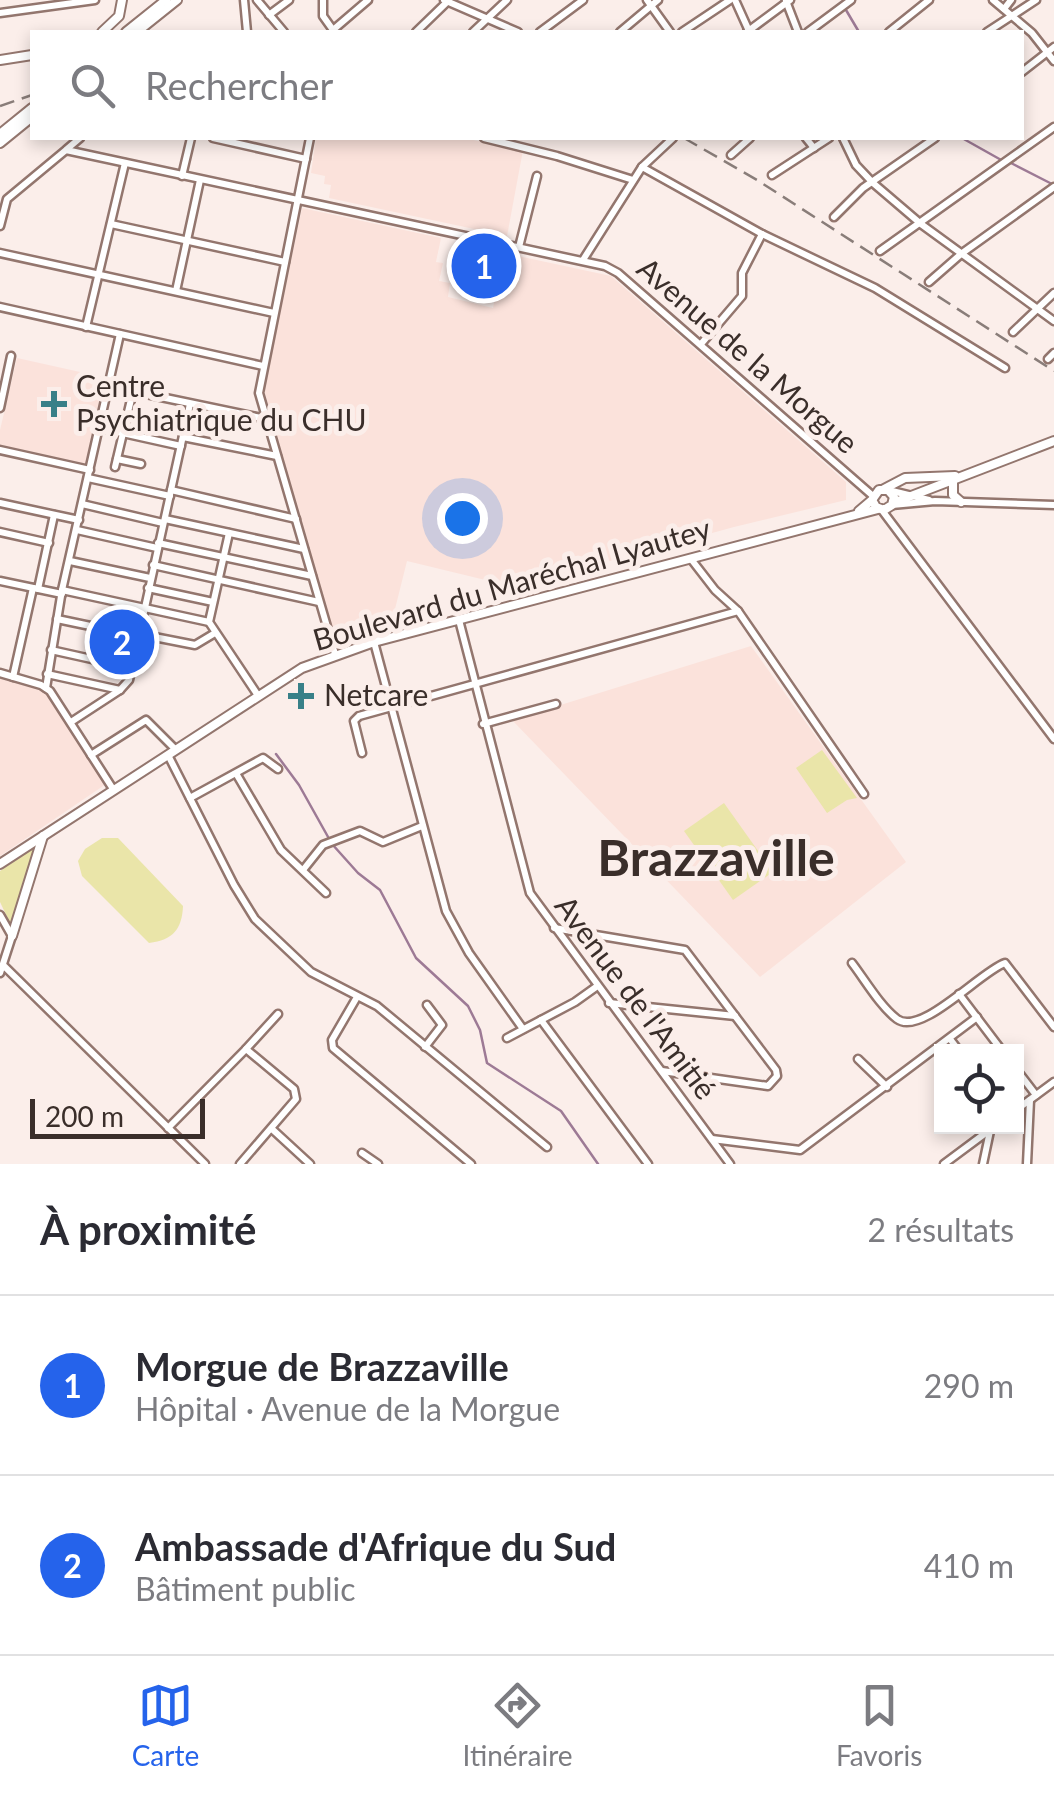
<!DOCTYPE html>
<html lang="fr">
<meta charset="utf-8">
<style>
:root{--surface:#fff;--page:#f7f7f7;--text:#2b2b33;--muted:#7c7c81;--line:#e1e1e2;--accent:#2563eb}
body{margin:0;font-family:Lato,sans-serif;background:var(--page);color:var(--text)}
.controls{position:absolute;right:30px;bottom:30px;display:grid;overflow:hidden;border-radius:0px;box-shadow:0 5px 15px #0003}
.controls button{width:90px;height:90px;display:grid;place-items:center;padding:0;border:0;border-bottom:2px solid var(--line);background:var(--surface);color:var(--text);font:50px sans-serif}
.scale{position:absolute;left:30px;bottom:25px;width:175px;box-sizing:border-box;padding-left:10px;border:5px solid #3a2e2a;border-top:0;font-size:28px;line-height:35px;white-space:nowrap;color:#3a2e2a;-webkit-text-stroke:8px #fbeeea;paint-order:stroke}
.you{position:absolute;left:462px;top:518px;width:35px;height:35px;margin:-25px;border:8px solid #fff;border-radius:50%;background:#1a73e8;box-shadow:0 0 0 15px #1a73e833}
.badge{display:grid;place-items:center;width:65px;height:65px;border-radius:50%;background:var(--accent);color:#fff;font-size:32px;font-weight:700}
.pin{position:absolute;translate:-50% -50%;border:5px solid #fff;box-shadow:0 2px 10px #0006}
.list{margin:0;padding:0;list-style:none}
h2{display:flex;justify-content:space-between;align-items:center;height:130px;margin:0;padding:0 40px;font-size:42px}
h2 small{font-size:32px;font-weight:400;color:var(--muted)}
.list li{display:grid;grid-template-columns:65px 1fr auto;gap:30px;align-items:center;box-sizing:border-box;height:180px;padding:0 40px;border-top:2px solid var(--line)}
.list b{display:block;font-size:38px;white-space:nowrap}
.list p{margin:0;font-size:32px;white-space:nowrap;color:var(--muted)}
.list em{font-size:32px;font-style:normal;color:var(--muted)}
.icon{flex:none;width:55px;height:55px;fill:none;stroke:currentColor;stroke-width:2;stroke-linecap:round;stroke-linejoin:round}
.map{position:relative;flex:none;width:1054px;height:1164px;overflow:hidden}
.search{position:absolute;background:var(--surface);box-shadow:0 5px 15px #0003;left:30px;right:30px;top:30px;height:110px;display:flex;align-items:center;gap:25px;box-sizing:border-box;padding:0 35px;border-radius:0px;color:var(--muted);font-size:38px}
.sheet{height:490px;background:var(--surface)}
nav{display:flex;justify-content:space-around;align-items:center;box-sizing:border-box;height:140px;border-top:2px solid var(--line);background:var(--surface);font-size:28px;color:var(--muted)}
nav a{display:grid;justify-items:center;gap:5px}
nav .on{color:var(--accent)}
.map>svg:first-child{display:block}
.built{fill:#fbe2db}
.green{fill:#eae5a9}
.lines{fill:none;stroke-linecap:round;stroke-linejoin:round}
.stream{stroke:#9d7a95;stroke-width:2.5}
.minor-casing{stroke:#93766e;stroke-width:11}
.major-casing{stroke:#93766e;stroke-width:12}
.minor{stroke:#fff;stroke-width:6}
.major{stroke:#fff;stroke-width:8}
.rail{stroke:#897d79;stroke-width:2.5;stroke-dasharray:15 8;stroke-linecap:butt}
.poi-dot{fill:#388088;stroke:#fbeeea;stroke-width:4}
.labels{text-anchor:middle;stroke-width:10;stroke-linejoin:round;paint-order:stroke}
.street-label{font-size:30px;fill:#3a2e2a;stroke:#fbeeea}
.poi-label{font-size:30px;fill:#3a2e2a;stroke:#fbeeea;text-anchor:start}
.town-label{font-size:50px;font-weight:bold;fill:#3a2e2a;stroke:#fbeeea}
</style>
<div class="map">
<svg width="1054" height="1164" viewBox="0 0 1054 1164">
<rect width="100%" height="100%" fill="#fbeeea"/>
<!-- built -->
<g class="built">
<polygon points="316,138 463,138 523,150 507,236 329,198 331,185 324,184 325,176 311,173"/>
<polygon points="302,208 441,238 436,262 443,263 439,281 450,283 448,297 493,308 504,253 611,276 846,482 846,500 734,527 537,581 530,576 509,572 506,585 407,561 393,617 332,633 264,390"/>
<polygon points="17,358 107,378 88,465 0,447 0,430"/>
<polygon points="751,646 906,862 760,977 512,720"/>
<polygon points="0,677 39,688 48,695 106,784 0,856"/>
</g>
<!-- green -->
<g class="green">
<polygon points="822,750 857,798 847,800 827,813 796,768"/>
<polygon points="724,803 773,872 733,900 684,831"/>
<path d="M102 838H118L183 906C182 929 173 940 149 943L82 876 78 861 85 849Z"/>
<polygon points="34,848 38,850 14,923 10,923 0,902 0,871"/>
</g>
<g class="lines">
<!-- stream -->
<g class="stream">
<polyline points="846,10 859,32"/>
<polyline points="962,138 1003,161"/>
<polyline points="1011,163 1052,184"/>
<polyline points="276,754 299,785 332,844 358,873 380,890 416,958 468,1006 480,1030 487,1063 561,1111 598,1164"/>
</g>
<defs>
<g id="minor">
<polyline points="244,0 247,32"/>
<polyline points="257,0 284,32"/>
<polyline points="323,0 323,16 333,30"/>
<polyline points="444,0 518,32"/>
<polyline points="647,0 670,32"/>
<polyline points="735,0 749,31"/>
<polyline points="993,0 1032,33 1054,61"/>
<polyline points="786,1 798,32"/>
<polyline points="1004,9 1011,0"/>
<polyline points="0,13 95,0"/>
<polyline points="269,15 289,0"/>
<polyline points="334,32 333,30 368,0"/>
<polyline points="416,32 448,1"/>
<polyline points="473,32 507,0"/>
<polyline points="540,32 583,0"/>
<polyline points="620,32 658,0"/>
<polyline points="682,32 730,0"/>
<polyline points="747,32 790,0"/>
<polyline points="808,32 851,0"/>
<polyline points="889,32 929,0"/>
<polyline points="987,32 1036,0"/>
<polyline points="1022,72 1054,47"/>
<polyline points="213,138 306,159"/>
<polyline points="310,138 259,393 335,654"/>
<polyline points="484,138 557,156 633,180"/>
<polyline points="806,138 814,148"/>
<polyline points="843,138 856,165 873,183 921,224 1054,321"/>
<polyline points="67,149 80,138"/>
<polyline points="731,155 750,138"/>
<polyline points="642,167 762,234 875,288 1005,368"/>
<polyline points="772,175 829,138"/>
<polyline points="182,176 191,138"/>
<polyline points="834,217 863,188 935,138"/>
<polyline points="111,224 285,262"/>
<polyline points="0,226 7,199 66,150 605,266 618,273 873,496"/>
<polyline points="519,247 537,176"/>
<polyline points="880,251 1054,127"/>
<polyline points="0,253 274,313"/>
<polyline points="583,260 642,167 673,138"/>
<polyline points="929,282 961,254 1054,187"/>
<polyline points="176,291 200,180"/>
<polyline points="0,307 263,366"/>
<polyline points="86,327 125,163"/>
<polyline points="1013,332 1054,293"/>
<polyline points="701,344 742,296 742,273 762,234"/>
<polyline points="1048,359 1054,353"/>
<polyline points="108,386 266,419"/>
<polyline points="0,408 11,356"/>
<polyline points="100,428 181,446"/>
<polyline points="183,437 277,456"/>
<polyline points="0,450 90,470"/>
<polyline points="117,459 141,464"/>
<polyline points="115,467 133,391"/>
<polyline points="88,478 170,496"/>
<polyline points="171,490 296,519"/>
<polyline points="888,490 929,500"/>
<polyline points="0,503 79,520"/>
<polyline points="82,504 163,523"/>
<polyline points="892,505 935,501 1054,505"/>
<polyline points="881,509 1054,739"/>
<polyline points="165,519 304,549"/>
<polyline points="77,530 157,548"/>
<polyline points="0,532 49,543"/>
<polyline points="229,533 209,622 257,694"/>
<polyline points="158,543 312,576"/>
<polyline points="691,559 715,590 738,611 864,794"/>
<polyline points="70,561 150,578"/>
<polyline points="153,565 319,602"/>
<polyline points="0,581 62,594"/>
<polyline points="148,588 213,602"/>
<polyline points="38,589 54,515"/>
<polyline points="62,590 209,622"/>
<polyline points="57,619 138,636"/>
<polyline points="459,620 530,893 730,1164"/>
<polyline points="139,634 195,645 215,633"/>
<polyline points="374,642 446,911 469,953 523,1029"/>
<polyline points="51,650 132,668"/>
<polyline points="0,673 41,685 50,691 113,789"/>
<polyline points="47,674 120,690"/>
<polyline points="13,677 33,588"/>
<polyline points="46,688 62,590 120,334"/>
<polyline points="71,722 120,690 129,680 190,404"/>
<polyline points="483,724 556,704"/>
<polyline points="362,753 354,721 359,716 738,611"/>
<polyline points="91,755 146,720 175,749"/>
<polyline points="168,755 234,885 255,919 311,972 377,1006 547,1147"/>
<polyline points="237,775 281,850 326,893"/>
<polyline points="190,798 263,758 278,769"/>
<polyline points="303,870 323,845 360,831 383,842 422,826"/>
<polyline points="0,915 12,936 0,973"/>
<polyline points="554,928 685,950 776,1070 777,1076 768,1086 662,1071"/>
<path d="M852 963C865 980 880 1006 897 1019 921 1037 981 971 1005 963L1054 1027"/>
<polyline points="3,965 205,1164"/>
<polyline points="959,994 1003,1052"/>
<polyline points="357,997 332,1040 333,1048 471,1164"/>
<polyline points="609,1003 735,1016"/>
<polyline points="541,1020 648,1164"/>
<polyline points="507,1038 575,1002 596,987"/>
<polyline points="950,1039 960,1052"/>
<polyline points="425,1047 442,1025 427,1005"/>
<polyline points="246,1049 278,1014"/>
<polyline points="858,1059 887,1087"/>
<polyline points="1016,1069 1036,1095"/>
<polyline points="1016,1110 1054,1082"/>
<polyline points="168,1128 246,1049 294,1089 296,1099 240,1164"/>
<polyline points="272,1129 310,1164"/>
<polyline points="712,1139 800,1150 977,1017"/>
<polyline points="362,1153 378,1164"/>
<polyline points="944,1164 995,1126"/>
<polyline points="983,1164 990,1131"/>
<polyline points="1027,1164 1030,1100"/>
</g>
<g id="major">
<polyline points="102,32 119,16 122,0"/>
<polyline points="126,32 166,0"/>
<polyline points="137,32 177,0"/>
<polyline points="0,60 32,55"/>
<polyline points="0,134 32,108"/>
<polyline points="0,143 32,117"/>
<polyline points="953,478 953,495 961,502"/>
<polyline points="884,489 905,478 955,476"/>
<polyline points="893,503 1054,441"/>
<polyline points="859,511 872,500 879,490 888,490 894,497 892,505 884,510 876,507 872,500"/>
<polyline points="0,864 302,668 374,642 878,509"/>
<polyline points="12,936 43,836"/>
</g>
</defs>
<!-- minor casing -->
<use href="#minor" class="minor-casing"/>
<!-- major casing -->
<use href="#major" class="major-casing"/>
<!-- minor -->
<use href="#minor" class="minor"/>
<!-- major -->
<use href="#major" class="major"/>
<!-- rail -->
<g class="rail">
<polyline points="0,106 32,95"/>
<polyline points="684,138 757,180 1054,371"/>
</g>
</g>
<!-- markers -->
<g class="poi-dot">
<path d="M49 389h10v10h10v10h-10v10h-10v-10h-10v-10h10z"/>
<path d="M296 681h10v10h10v10h-10v10h-10v-10h-10v-10h10z"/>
</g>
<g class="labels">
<!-- street labels -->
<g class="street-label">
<text transform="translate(747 356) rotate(41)" y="10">Avenue de la Morgue</text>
<text transform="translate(512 585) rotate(-16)" y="10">Boulevard du Maréchal Lyautey</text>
<text transform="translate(635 998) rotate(53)" y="10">Avenue de l'Amitié</text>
</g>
<!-- poi labels -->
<g class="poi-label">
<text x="76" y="397">Centre<tspan x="76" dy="34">Psychiatrique du CHU</tspan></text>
<text x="324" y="706">Netcare</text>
</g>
<!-- town labels -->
<g class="town-label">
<text x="716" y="876">Brazzaville</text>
</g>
</g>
</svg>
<div class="controls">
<button><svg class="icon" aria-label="locate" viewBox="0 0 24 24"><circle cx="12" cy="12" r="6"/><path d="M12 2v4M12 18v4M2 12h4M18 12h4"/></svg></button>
</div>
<div class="scale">200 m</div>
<div class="you"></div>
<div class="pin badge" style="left:484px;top:266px">1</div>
<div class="pin badge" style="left:122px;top:642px">2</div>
<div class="search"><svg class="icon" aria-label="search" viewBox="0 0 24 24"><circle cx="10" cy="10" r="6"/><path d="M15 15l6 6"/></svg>Rechercher</div>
</div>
<section class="sheet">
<h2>À proximité<small>2 résultats</small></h2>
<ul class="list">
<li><span class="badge">1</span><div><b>Morgue de Brazzaville</b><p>Hôpital · Avenue de la Morgue</p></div><em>290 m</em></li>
<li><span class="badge">2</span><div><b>Ambassade d'Afrique du Sud</b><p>Bâtiment public</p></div><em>410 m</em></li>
</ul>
</section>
<nav>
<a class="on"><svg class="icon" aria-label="map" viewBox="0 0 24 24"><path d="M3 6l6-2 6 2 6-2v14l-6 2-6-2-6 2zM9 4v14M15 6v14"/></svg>Carte</a>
<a><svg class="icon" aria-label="directions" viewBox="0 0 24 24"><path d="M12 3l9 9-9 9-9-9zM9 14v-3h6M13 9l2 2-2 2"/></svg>Itinéraire</a>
<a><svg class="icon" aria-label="saved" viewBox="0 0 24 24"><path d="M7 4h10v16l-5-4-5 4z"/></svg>Favoris</a>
</nav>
